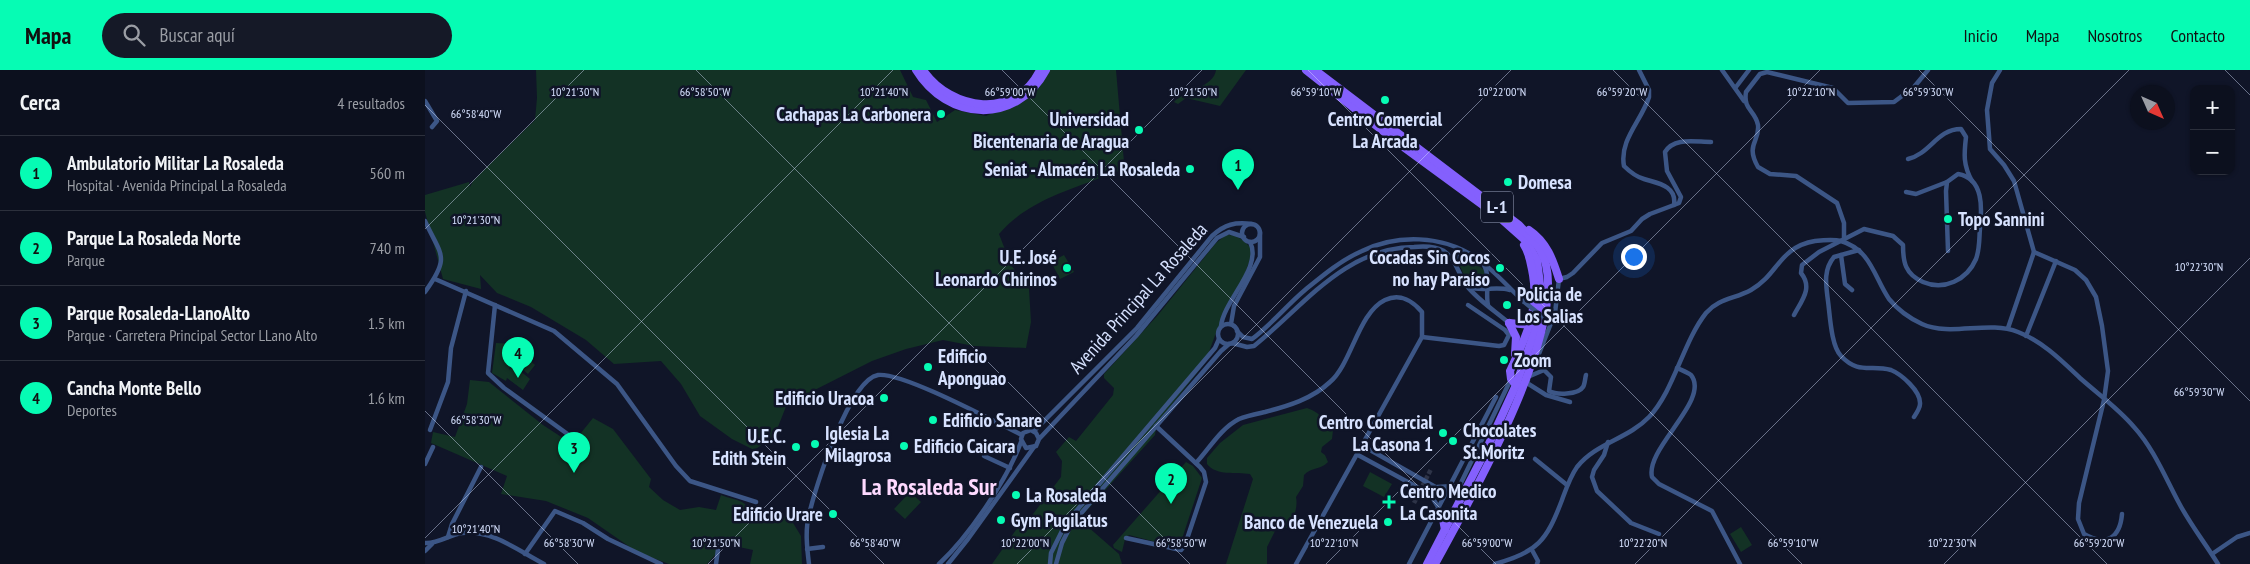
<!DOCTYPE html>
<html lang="es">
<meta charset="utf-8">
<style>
:root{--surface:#0c101e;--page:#151927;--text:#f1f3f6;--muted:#9a9da4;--line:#2c303c;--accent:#06fcb4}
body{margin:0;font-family:"PT Sans Narrow",sans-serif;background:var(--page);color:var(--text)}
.controls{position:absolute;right:15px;top:15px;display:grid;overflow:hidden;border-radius:10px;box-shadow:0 1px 4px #0004}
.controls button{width:45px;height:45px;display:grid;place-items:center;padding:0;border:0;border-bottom:1px solid var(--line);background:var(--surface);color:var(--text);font:25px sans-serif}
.compass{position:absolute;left:1705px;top:15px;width:45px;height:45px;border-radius:50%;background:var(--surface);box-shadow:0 1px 4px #0004;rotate:135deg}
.you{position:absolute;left:1208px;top:186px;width:18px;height:18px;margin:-12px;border:4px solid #fff;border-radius:50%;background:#1a73e8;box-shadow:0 0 0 8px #1a73e833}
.badge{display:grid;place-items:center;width:32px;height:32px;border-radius:50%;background:var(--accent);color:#111;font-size:16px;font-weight:700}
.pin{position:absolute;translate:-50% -41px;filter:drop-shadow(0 1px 2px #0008)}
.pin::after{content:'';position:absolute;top:26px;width:18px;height:15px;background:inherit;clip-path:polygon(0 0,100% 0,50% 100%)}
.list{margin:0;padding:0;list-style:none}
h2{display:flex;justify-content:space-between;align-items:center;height:65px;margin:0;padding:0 20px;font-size:21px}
h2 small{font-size:16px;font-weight:400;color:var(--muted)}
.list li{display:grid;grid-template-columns:32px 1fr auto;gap:15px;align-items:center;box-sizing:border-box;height:75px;padding:0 20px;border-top:1px solid var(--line)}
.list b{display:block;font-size:19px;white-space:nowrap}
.list p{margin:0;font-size:16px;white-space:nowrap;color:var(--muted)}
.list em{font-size:16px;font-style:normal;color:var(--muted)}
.icon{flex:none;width:28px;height:28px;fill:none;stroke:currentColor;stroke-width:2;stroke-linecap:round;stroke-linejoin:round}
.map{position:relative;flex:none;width:1825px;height:494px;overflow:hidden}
header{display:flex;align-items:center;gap:30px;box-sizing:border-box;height:70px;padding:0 25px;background:var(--accent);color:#111}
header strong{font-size:24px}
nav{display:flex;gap:28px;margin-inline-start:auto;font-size:18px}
.search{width:350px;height:45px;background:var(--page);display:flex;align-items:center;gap:12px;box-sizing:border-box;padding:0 18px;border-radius:28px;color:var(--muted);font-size:19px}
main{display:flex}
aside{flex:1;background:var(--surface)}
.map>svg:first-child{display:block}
.green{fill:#133225}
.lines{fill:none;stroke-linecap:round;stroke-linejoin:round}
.street-tunnel{stroke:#2e3448;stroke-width:4.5;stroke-dasharray:4.5 2;stroke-linecap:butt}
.street{stroke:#3c5686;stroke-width:4.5}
.primary{stroke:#8460fd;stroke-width:8}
.street-bridge{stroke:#3c5686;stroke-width:4.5}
.ticks{fill:none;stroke:#d7e2ff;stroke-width:1;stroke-opacity:0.45}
.poi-dot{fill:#06fcb4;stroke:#101528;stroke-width:2}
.labels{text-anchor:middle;stroke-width:5;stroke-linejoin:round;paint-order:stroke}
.shield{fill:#101528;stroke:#9ba4be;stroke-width:1}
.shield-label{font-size:18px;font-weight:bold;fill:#d7e2ff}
.poi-label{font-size:19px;font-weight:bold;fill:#d7e2ff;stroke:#101528;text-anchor:start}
.street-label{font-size:19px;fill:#d7e2ff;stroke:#101528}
.district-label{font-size:24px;font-weight:bold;fill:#fed9ff;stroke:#101528}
.ticks-label{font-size:12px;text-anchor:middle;fill:#d7e2ff;stroke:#101528;stroke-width:5;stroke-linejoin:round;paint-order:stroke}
</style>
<header>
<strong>Mapa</strong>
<div class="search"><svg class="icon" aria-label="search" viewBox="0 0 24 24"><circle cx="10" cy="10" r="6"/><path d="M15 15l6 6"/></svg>Buscar aquí</div>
<nav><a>Inicio</a><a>Mapa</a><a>Nosotros</a><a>Contacto</a></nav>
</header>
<main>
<aside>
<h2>Cerca<small>4 resultados</small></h2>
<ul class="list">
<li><span class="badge">1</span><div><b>Ambulatorio Militar La Rosaleda</b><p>Hospital · Avenida Principal La Rosaleda</p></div><em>560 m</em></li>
<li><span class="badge">2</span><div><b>Parque La Rosaleda Norte</b><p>Parque</p></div><em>740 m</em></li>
<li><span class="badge">3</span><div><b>Parque Rosaleda-LlanoAlto</b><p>Parque · Carretera Principal Sector LLano Alto</p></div><em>1.5 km</em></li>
<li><span class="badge">4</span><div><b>Cancha Monte Bello</b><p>Deportes</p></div><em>1.6 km</em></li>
</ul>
</aside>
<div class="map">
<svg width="1825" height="494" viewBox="0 0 1825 494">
<rect width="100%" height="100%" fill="#101528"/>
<!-- green -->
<g class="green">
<path d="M111 0H475L488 27 501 30 512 52 530 40 561 46 598 29 621 0H691L699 92 695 102 683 100 680 106C642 121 601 132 574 164L586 195 604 219 606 252 601 278 549 276 518 270 481 279 447 291 362 334 349 367 329 380 307 369 275 346 256 314 236 291 189 294 161 270 106 237 72 223 55 205 56 219 18 209 0 142V125L44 112 45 117 48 111 110 50 112 28Z"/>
<path d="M791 0H821L795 36 761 28 753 34 749 32C760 20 789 17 791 0Z"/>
<path d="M801 165C811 164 819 170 826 178V187L816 214 792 260 780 293 732 353 730 365 656 447 662 456 694 484 697 494H567L598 450 605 448 636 407 637 391 631 382 644 367 651 371 688 325 689 318 679 308V304L733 245 791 173Z"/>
<polygon points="639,185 649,202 635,209 626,192"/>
<path d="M1038 186 1043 187 1059 200 1060 210 1056 216C1042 217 1039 204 1034 194Z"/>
<polygon points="71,273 93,274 89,286 94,280 110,295 103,304 87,290 84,300 88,295 105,309 98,320 82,308 81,311 67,303"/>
<path d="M45 310 64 312 118 355 147 374 168 348 188 359 226 409 224 417 238 430 255 440 274 437 291 440 296 425C303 428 311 429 317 432 326 437 327 448 340 448L347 442 365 448 376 466 377 494H325L328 480 300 474 282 494H244L212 482 163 448 121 431 76 424 82 406 6 373 8 362 30 367 42 334Z"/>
<path d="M882 338C891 342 898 344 897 355L908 360 907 369 897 377 896 382 900 385 903 392C896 400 886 397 879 405L878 416 871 427C873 437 869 447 865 457L850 461 842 477V494H801L828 409 825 404C811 402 791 406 782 394V388L795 373 818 355Z"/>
<polygon points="761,392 768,396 777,408 755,475 750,477 704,465 700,469 697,482 689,478 688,475"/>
<polygon points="945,402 967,414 959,427 938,416"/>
<polygon points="485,422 496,432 480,449 469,439"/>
<polygon points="1316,457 1327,475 1316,482 1305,464"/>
</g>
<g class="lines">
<!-- street-tunnel -->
<polyline class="street-tunnel" points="989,433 1006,399"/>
<!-- street -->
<g class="street">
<polyline points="1297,0 1319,31"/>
<polyline points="1575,0 1567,13 1562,40 1565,79 1579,95 1589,111 1609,182 1583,258"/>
<polyline points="1311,17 1324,0"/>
<polyline points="0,31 12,51 7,57"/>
<path d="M1483 89C1505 84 1512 59 1536 59L1541 67C1539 84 1538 95 1547 111"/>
<polyline points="1481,122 1491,124 1522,112"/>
<path d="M1249 135 1254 133 1256 127 1242 101 1240 82C1249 67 1270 72 1286 72"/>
<path d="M0 151C16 186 26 186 0 222"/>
<circle cx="826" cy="163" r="9"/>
<path d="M1419 169V153L1412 133 1371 106 1345 104 1333 97C1320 74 1335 72 1333 55 1330 40 1318 40 1321 22L1335 4 1342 2 1408 18 1423 33 1469 32 1489 17 1503 0"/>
<path d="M1434 180 1409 187C1398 200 1401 215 1403 231 1405 245 1406 276 1416 286 1434 305 1446 294 1466 300 1476 304 1496 321 1495 334 1495 338 1491 344 1489 347"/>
<path d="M1609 182 1650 200 1661 210 1671 227 1677 256 1683 301 1679 330 1654 433 1653 449 1659 464C1681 477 1695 468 1697 444"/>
<polyline points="1416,185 1420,214 1427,220"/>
<polyline points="1032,195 1035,185 1044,185"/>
<path d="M1059 195C1066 208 1060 222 1063 235"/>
<polyline points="10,209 129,261 192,314 251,396 265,411 331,432"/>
<path d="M1044 217C1056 222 1071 216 1085 220"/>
<polyline points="70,235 63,303 79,318 148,368"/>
<path d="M1369 245C1377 230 1388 218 1376 203L1377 195 1394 182 1439 159 1468 166 1478 175C1478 192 1480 204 1498 212 1519 221 1542 210 1551 189 1555 178 1554 169 1555 158 1557 139 1559 108 1533 104L1522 112 1521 121 1523 181"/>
<circle cx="803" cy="264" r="10"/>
<path d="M796 256C799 230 838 197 825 172"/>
<polyline points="809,256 806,254 809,236 835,187 835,162"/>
<path d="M812 261 818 267 827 269C846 255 862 235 880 220 897 206 916 190 937 181 972 164 1017 165 1050 187 1068 199 1082 216 1098 231"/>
<polyline points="1601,266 1631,191"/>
<polyline points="997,267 1074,276 1079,275 1084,265 1080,260 1043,235"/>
<path d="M807 273 822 277 829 276C879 236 919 178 989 177 999 176 1010 176 1019 181 1031 189 1033 204 1042 216 1053 230 1070 241 1084 253"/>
<path d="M1110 294 1130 243 1134 209 1142 207 1148 203 1177 173 1206 161 1217 149 1225 144 1249 135C1252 115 1231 113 1219 109 1212 107 1204 101 1199 96 1194 70 1217 50 1224 27V20L1214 0"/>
<path d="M1252 298C1256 300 1262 302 1266 305 1286 330 1220 378 1227 407L1234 414 1287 441 1315 494"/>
<path d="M1105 306 1119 300 1126 307 1124 321C1131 325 1153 325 1158 317 1160 314 1160 308 1161 305"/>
<polyline points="1103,310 1102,313 1121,325 1145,332"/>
<polyline points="5,360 23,312 26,278 41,221"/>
<path d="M609 361 712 258 787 166C800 154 810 152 827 154"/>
<polyline points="614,369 611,363 606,360 598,363 596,369 601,378 611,376 614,369 711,266 792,168 804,162 819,167"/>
<polyline points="1183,372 1179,385 1169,400 1167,407 1172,421 1206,453 1234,464"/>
<polyline points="933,385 1005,424 1014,424 1014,419 938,376"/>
<polyline points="559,386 585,398"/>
<polyline points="1110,389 1142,415"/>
<path d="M771 393C784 379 796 358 814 349 821 346 831 344 840 342 863 336 887 329 905 312 927 293 933 243 960 230 975 223 988 231 997 242V267L871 494"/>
<polyline points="0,394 8,377"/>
<polyline points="1012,417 1028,416 1036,419"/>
<polyline points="1034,417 1086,309"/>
<polyline points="1005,424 1015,440"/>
<polyline points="23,467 27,454 56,397"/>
<polyline points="701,468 756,480 760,475 781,412 779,402 775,397 731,356"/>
<path d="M0 473C13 474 24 465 37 463 66 459 94 481 119 494"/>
<polyline points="382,479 398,477"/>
<polyline points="1107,480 1113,491 1112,494"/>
<polyline points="0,481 7,474"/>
<polyline points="100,484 130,441 158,453 183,469 236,494"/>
<polyline points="1787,484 1812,467 1825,463"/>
<polyline points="291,494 294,472"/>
<path d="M384 494C382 478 380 460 384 445 390 418 424 310 453 305 478 302 570 352 597 365"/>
<path d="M514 494C544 466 582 410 596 372"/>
<polyline points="523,494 543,469 609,377"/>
<polyline points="625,494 626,483 641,453 790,278 794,269"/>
<polyline points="631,494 637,473 646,455 796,281 804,274"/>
<polyline points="984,494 1071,327"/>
<path d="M1070 494C1113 481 1121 472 1137 430 1141 419 1145 407 1152 397 1171 373 1203 369 1224 347 1249 321 1258 272 1281 243 1294 228 1310 229 1326 220 1353 205 1354 177 1390 171 1399 170 1408 169 1416 171 1446 180 1449 207 1464 229 1473 240 1484 248 1497 254 1526 267 1563 250 1593 262 1617 271 1637 291 1655 308 1673 324 1694 339 1709 357 1729 379 1740 407 1754 433 1765 454 1780 473 1793 494"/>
</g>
<!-- primary -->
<g class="primary">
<path d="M491 0C522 51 591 56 621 0"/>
<path d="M498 0C526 41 591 50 615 0"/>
<polyline points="881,0 977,76 1074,147 1101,171 1112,190 1115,214 1115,239 1112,255 1091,315 1062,378 1002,494"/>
<path d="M890 0 1094 155C1105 167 1118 179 1121 195 1138 268 1046 428 1010 494"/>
<path d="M1104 160C1122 172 1128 190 1134 209"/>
<polyline points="1084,253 1091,267 1090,284"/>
<polyline points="1084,253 1106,255"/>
<path d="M1091 315 1086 309 1085 301C1100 269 1114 241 1108 205 1106 195 1105 184 1099 175"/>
<polyline points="1017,444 1020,460"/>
</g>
<!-- street-bridge -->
<polyline class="street-bridge" points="1098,231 1123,251"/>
</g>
<!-- ticks -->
<path class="ticks" d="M271 0 765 494M577 0 1071 494M883 0 1377 494M1188 0 1682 494M1494 0 1825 331M1800 0 1825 25M0 35 459 494M0 159 159 0M0 341 153 494M0 468 468 0M283 494 777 0M592 494 1086 0M901 494 1395 0M1210 494 1704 0M1519 494 1825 188"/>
<!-- markers -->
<g class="poi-dot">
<circle cx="960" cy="30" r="5"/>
<circle cx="516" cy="44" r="5"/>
<circle cx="714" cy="60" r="5"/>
<circle cx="765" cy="99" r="5"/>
<circle cx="1083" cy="112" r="5"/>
<circle cx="1523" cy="149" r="5"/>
<circle cx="642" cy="198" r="5"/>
<circle cx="1075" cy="198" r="5"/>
<circle cx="1082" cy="235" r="5"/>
<circle cx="1079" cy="290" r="5"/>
<circle cx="503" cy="297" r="5"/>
<circle cx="459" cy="328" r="5"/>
<circle cx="508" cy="350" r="5"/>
<circle cx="1018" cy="363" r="5"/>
<circle cx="1028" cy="371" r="5"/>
<circle cx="390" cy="374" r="5"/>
<circle cx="479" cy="376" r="5"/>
<circle cx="371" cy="377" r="5"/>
<circle cx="591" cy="425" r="5"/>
<path d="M961.5 424.5h5v5h5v5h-5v5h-5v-5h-5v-5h5z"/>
<circle cx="408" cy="444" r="5"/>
<circle cx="576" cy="450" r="5"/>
<circle cx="963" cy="452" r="5"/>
</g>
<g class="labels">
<!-- shield labels -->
<rect class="shield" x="1056" y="121.5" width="32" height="31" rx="4"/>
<g class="shield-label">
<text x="1072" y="143">L-1</text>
</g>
<!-- poi labels -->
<g class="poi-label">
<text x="506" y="51" text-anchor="end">Cachapas La Carbonera</text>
<text x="704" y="56" text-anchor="end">Universidad<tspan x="704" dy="22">Bicentenaria de Aragua</tspan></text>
<text x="960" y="56" text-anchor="middle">Centro Comercial<tspan x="960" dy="22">La Arcada</tspan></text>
<text x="755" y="106" text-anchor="end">Seniat - Almacén La Rosaleda</text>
<text x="1093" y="119">Domesa</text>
<text x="1533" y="156">Topo Sannini</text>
<text x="632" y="194" text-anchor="end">U.E. José<tspan x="632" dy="22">Leonardo Chirinos</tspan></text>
<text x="1065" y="194" text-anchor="end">Cocadas Sin Cocos<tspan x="1065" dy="22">no hay Paraíso</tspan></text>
<text x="1092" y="231">Policia de<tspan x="1092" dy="22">Los Salias</tspan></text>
<text x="513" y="293">Edificio<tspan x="513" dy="22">Aponguao</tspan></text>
<text x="1089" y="297">Zoom</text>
<text x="449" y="335" text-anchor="end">Edificio Uracoa</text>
<text x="518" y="357">Edificio Sanare</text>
<text x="1008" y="359" text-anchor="end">Centro Comercial<tspan x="1008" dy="22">La Casona 1</tspan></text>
<text x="1038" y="367">Chocolates<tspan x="1038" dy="22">St.Moritz</tspan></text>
<text x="400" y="370">Iglesia La<tspan x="400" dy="22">Milagrosa</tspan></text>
<text x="361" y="373" text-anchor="end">U.E.C.<tspan x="361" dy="22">Edith Stein</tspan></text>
<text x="489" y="383">Edificio Caicara</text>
<text x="975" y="428">Centro Medico<tspan x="975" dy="22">La Casonita</tspan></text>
<text x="601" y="432">La Rosaleda</text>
<text x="398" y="451" text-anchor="end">Edificio Urare</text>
<text x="586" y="457">Gym Pugilatus</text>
<text x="953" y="459" text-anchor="end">Banco de Venezuela</text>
</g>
<!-- street labels -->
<g class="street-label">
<text transform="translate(713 228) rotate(-48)" y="7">Avenida Principal La Rosaleda</text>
</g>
<!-- district labels -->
<g class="district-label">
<text x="504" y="425">La Rosaleda Sur</text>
</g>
</g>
<g class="ticks-label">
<text x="150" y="26">10°21'30"N</text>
<text x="280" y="26">66°58'50"W</text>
<text x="459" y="26">10°21'40"N</text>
<text x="585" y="26">66°59'00"W</text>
<text x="768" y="26">10°21'50"N</text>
<text x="891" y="26">66°59'10"W</text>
<text x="1077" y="26">10°22'00"N</text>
<text x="1197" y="26">66°59'20"W</text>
<text x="1386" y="26">10°22'10"N</text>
<text x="1503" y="26">66°59'30"W</text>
<text x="51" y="48">66°58'40"W</text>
<text x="51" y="154">10°21'30"N</text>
<text x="1774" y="201">10°22'30"N</text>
<text x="1774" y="326">66°59'30"W</text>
<text x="51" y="354">66°58'30"W</text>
<text x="51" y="463">10°21'40"N</text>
<text x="144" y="477">66°58'30"W</text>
<text x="291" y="477">10°21'50"N</text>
<text x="450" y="477">66°58'40"W</text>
<text x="600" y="477">10°22'00"N</text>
<text x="756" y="477">66°58'50"W</text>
<text x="909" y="477">10°22'10"N</text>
<text x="1062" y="477">66°59'00"W</text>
<text x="1218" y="477">10°22'20"N</text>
<text x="1368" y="477">66°59'10"W</text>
<text x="1527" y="477">10°22'30"N</text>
<text x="1674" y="477">66°59'20"W</text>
</g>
</svg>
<div class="controls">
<button>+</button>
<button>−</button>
</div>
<svg class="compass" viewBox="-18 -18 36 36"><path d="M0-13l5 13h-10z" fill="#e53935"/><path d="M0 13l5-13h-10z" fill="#9a9da4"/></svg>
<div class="you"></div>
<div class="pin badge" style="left:813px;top:120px">1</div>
<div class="pin badge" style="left:746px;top:434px">2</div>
<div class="pin badge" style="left:149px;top:403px">3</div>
<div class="pin badge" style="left:93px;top:308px">4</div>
</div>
</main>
